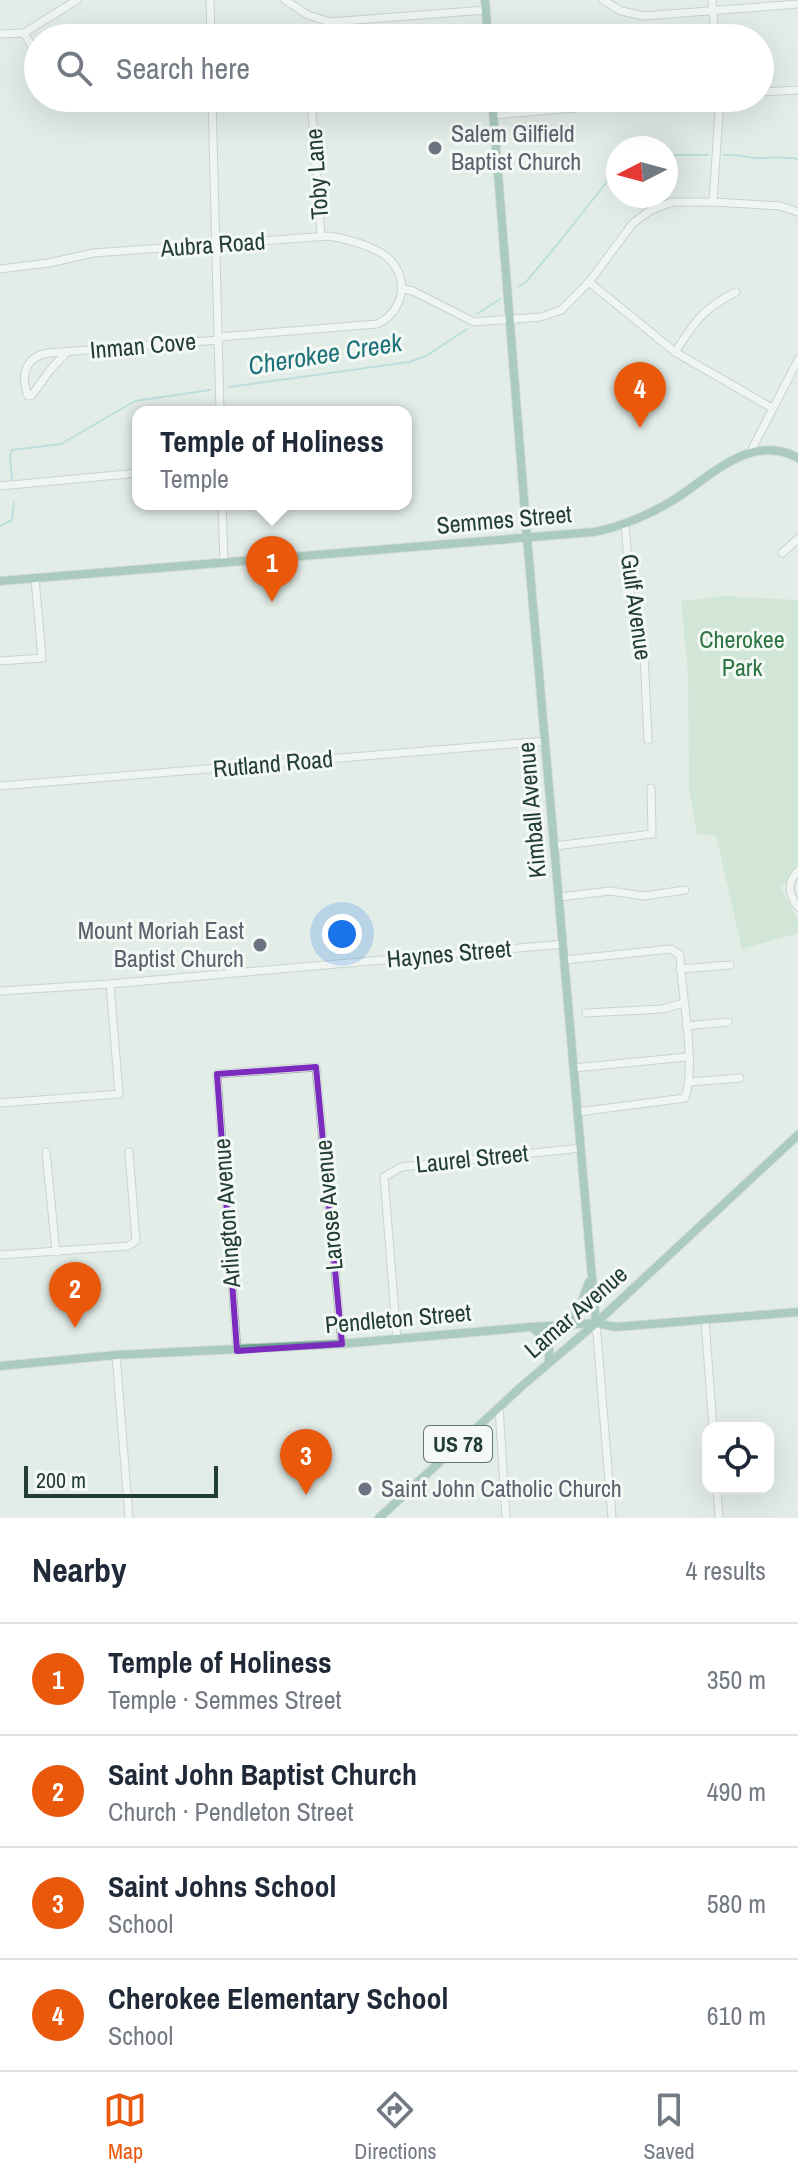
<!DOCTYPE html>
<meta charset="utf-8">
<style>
:root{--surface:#fff;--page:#f2f2f3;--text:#1f2937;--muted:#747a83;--line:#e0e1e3;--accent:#ea580c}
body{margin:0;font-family:"Archivo Narrow",sans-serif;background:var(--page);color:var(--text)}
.controls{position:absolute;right:24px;bottom:24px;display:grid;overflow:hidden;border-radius:16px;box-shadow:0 8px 32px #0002}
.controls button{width:72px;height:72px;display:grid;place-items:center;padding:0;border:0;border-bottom:2px solid var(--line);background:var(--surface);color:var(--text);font:40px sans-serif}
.compass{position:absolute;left:606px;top:136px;width:72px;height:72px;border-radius:50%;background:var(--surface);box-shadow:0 8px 32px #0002;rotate:264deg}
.scale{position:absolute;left:24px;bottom:20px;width:194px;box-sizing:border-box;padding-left:8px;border:4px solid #233e35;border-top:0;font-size:22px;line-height:28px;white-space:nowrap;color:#233e35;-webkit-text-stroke:6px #f4f9f6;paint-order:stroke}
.you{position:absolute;left:342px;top:934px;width:28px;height:28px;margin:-20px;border:6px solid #fff;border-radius:50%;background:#1a73e8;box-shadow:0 0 0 12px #1a73e833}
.badge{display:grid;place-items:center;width:52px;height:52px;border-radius:50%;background:var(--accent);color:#fff;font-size:26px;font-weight:700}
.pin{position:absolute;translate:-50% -66px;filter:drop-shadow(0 2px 4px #0008)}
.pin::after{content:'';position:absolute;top:42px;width:28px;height:24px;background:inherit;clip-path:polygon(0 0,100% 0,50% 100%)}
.popup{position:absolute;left:132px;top:406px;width:280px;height:104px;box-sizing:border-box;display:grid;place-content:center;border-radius:16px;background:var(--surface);filter:drop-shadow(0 2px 6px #0005);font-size:26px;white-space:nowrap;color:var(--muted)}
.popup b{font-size:30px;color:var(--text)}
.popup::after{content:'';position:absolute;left:50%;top:100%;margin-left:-16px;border:16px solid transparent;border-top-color:var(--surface)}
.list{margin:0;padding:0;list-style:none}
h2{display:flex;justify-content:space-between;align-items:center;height:104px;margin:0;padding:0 32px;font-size:34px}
h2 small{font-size:26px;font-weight:400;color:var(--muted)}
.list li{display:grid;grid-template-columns:52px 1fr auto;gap:24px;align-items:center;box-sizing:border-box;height:112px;padding:0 32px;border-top:2px solid var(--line)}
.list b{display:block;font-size:30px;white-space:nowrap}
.list p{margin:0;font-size:26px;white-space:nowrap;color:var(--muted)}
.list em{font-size:26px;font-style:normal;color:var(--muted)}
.icon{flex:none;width:44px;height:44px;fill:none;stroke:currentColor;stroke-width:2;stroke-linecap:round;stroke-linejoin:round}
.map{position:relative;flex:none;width:798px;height:1518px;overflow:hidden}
.search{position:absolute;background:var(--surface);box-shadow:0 8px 32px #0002;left:24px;right:24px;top:24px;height:88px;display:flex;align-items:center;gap:20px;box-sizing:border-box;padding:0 28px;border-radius:44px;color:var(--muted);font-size:30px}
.sheet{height:552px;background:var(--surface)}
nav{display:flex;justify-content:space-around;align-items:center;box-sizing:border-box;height:112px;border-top:2px solid var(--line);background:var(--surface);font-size:22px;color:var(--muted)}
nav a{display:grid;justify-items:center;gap:4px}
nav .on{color:var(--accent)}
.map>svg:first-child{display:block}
.park{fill:#bcdec3}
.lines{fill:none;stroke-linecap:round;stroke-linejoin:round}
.stream{stroke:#8cccd1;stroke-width:2}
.minor-casing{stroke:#a6b5af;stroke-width:9}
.major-casing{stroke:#c1c9c6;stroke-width:10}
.minor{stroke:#fff;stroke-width:7}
.major{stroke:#68a28e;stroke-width:8}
.marked{fill:none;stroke:#7b2cbf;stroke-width:6;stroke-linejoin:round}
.worship-dot{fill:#6b7280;stroke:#f4f9f6;stroke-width:3}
.labels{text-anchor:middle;stroke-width:6;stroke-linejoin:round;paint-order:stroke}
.shield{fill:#f4f9f6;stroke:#62766f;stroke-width:2}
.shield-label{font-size:22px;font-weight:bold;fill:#233e35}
.worship-label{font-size:24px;fill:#5b616d;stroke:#f4f9f6;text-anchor:start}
.street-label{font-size:24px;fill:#233e35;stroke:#f4f9f6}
.park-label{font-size:24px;fill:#2d7543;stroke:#f4f9f6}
.water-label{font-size:26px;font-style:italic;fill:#1d727a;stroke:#f4f9f6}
</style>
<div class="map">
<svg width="798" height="1518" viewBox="0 0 798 1518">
<rect width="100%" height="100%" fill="#e3ede8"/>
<!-- park -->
<polygon class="park" points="723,596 798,600 798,879 780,886 798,920 798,933 742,949 716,836 697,834 689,789 688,674 681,601"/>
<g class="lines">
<!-- stream -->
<g class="stream">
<polyline points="666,155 708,155"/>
<path d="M724 155C736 154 745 157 757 158 772 158 783 156 798 159"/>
<polyline points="518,287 526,282 561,240 609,179 618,174"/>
<polyline points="477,314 500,299"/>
<polyline points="229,387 409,362 426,356 467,329"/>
<polyline points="12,479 10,455 12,450 61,444 135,401 210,390"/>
<polyline points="0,526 12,520 14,502"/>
</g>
<defs>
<g id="minor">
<polyline points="210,0 211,38"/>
<polyline points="285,0 308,15 330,22 486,10"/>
<polyline points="603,0 621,11 644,16 798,4"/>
<polyline points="712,0 715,38"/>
<polyline points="24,33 38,57"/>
<polyline points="0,34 24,33 77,0"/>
<polyline points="760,92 798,90"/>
<polyline points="212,98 220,412"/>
<polyline points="312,112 321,236"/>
<polyline points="494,115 691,98"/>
<polyline points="713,202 720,98"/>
<path d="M0 269 49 263 93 253 329 236C347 239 368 245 383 254 411 273 406 311 377 324L218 337"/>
<polyline points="589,282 675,352 772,408"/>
<polyline points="403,289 413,291 474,322 541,317 561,310 589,282 633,223 651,210 672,202 713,202 780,206 798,212"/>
<path d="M67 352 50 370 32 395 28 396C20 375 25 357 48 353L219 340"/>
<path d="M675 352C696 321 702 309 736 292"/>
<polyline points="751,451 798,360"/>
<polyline points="0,486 138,473"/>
<polyline points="222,504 224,562"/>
<polyline points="625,523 632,615 643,633 648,740"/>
<polyline points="782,553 798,539"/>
<polyline points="0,661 42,658 35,578"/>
<polyline points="0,786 546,741"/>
<polyline points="555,846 652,834 651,788"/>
<path d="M798 871C786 883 789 895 798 907"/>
<polyline points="560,897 610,891 644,896 685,890"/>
<path d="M565 960 671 949 680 955C681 996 697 1062 685 1098L578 1112"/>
<polyline points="680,969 730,965"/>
<polyline points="0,991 110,984 564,944"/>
<polyline points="586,1013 662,1009 684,1003"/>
<polyline points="686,1026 728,1022"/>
<polyline points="574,1068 687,1057"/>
<polyline points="690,1082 740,1078"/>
<polyline points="0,1103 119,1094 110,984"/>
<polyline points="46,1152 56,1252"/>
<polyline points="0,1255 128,1246 136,1241 129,1152"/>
<polyline points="705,1320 713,1428"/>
<polyline points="596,1323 612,1518"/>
<polyline points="397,1339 384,1177 401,1167 581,1148"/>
<polyline points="237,1351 217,1074 316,1067 342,1344"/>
<polyline points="116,1355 129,1518"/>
<polyline points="499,1407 506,1518"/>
<polyline points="717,1488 719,1518"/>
</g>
<g id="major">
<polyline points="485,0 488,38"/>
<polyline points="492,98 527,537 596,1323"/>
<path d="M0 581 594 532C621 527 653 513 675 499 711 476 752 432 798 458"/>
<polyline points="559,1323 577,1314 589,1282"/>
<polyline points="532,1327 549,1342 549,1362"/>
<polyline points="0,1366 116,1355 340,1344 531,1327 596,1323 616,1327 798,1312"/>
<polyline points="379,1518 522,1386 596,1323 798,1135"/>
</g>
</defs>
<!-- minor casing -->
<use href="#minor" class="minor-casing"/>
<!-- major casing -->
<use href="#major" class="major-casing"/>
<!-- minor -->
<use href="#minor" class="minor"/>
<!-- major -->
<use href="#major" class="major"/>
</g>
<!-- marked area -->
<path d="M0 0H798V1518H0ZM316 1067 342 1344 237 1351 217 1074Z" fill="#e3ede8" fill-opacity=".55" fill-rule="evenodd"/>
<path class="marked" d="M316 1067 342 1344 237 1351 217 1074Z"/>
<!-- markers -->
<g class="worship-dot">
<circle cx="435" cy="148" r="8"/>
<circle cx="260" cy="945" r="8"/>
<circle cx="365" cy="1489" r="8"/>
</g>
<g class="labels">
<!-- shield labels -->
<rect class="shield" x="424" y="1426" width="68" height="36" rx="6"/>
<g class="shield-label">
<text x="458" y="1452">US 78</text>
</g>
<!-- worship labels -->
<g class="worship-label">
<text x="451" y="142">Salem Gilfield<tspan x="451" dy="28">Baptist Church</tspan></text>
<text x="244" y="939" text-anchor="end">Mount Moriah East<tspan x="244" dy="28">Baptist Church</tspan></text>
<text x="381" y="1497">Saint John Catholic Church</text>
</g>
<!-- street labels -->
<g class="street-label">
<text transform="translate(317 174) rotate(-94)" y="8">Toby Lane</text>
<text transform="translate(213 245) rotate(-4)" y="8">Aubra Road</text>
<text transform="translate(143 346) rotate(-5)" y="8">Inman Cove</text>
<text transform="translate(504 520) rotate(-5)" y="8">Semmes Street</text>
<text transform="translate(636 607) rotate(82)" y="8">Gulf Avenue</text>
<text transform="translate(273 764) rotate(-5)" y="8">Rutland Road</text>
<text transform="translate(532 810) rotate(-95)" y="8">Kimball Avenue</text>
<text transform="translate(449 954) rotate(-5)" y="8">Haynes Street</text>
<text transform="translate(472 1159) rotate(-6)" y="8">Laurel Street</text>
<text transform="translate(329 1205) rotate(-95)" y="8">Larose Avenue</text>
<text transform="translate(227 1213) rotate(-94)" y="8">Arlington Avenue</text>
<text transform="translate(576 1312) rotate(-41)" y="8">Lamar Avenue</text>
<text transform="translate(398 1319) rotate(-5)" y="8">Pendleton Street</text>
</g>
<!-- park labels -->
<g class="park-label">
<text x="742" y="648">Cherokee<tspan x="742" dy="28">Park</tspan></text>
</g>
<!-- water labels -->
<g class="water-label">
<text transform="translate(325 354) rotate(-9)" y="9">Cherokee Creek</text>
</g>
</g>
</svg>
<div class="controls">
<button><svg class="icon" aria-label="locate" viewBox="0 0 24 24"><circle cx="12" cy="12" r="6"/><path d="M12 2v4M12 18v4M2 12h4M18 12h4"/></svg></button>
</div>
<svg class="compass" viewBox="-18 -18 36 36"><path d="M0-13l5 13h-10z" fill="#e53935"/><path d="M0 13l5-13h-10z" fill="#747a83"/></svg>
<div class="scale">200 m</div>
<div class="you"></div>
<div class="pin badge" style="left:272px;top:602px">1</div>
<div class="popup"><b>Temple of Holiness</b>Temple</div>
<div class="pin badge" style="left:75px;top:1328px">2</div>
<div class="pin badge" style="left:306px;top:1495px">3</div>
<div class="pin badge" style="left:640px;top:428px">4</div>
<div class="search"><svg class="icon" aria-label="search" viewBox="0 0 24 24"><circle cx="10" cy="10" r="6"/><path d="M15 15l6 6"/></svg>Search here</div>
</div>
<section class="sheet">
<h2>Nearby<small>4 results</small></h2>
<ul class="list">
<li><span class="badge">1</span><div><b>Temple of Holiness</b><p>Temple · Semmes Street</p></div><em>350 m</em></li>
<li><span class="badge">2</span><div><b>Saint John Baptist Church</b><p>Church · Pendleton Street</p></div><em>490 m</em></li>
<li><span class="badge">3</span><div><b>Saint Johns School</b><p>School</p></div><em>580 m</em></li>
<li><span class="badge">4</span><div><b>Cherokee Elementary School</b><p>School</p></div><em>610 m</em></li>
</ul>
</section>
<nav>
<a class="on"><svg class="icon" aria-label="map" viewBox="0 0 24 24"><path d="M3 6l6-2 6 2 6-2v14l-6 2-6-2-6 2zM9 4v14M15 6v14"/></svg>Map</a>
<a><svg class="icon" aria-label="directions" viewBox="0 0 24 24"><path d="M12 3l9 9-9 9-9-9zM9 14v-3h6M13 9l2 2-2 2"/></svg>Directions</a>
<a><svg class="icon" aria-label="saved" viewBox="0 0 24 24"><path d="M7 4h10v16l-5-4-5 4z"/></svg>Saved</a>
</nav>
